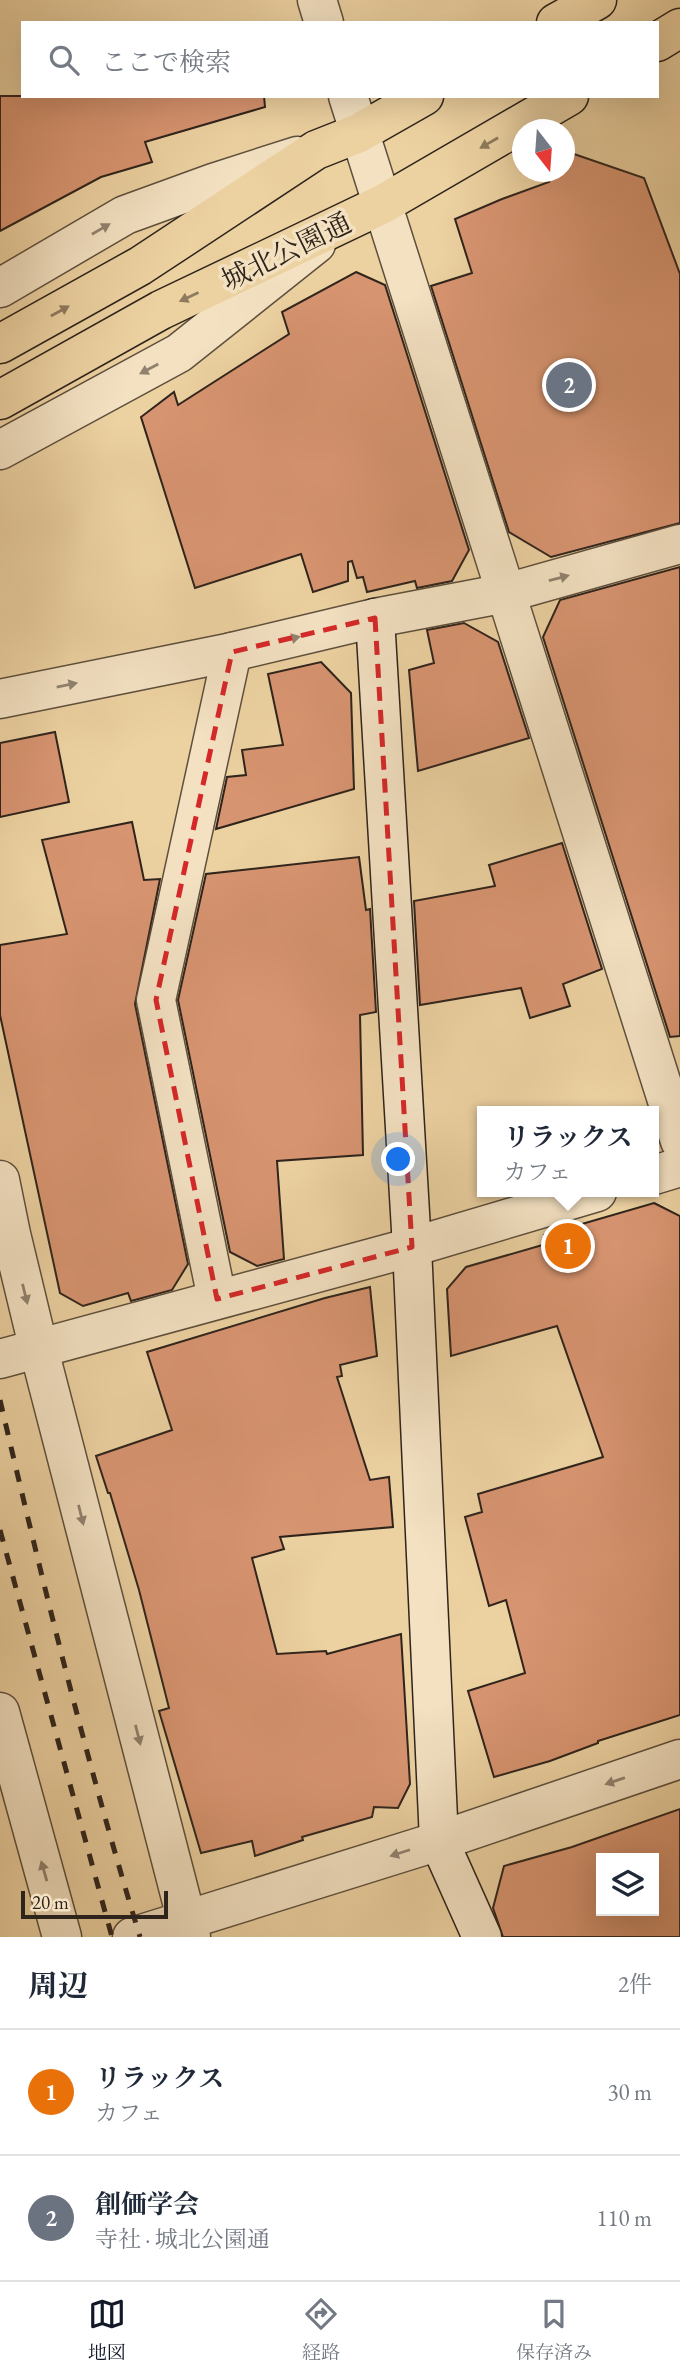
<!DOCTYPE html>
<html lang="ja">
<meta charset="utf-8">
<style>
:root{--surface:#fff;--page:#f6f6f7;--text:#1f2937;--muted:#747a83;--line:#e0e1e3;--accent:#111827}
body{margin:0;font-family:"EB Garamond","Noto Serif JP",serif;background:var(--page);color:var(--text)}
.controls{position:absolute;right:21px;bottom:21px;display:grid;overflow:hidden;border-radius:0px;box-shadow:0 7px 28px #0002}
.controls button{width:63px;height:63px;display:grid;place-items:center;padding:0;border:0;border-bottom:2px solid var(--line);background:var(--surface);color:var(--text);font:35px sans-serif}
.compass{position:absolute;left:512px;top:119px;width:63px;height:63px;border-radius:50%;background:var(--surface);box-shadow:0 7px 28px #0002;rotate:163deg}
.scale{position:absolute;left:21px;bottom:18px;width:147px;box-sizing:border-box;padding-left:7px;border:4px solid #2f241c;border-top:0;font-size:19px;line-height:24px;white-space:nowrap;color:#2f241c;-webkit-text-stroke:5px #f3e1c2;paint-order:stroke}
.you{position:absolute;left:399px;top:1160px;width:24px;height:24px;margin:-18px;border:5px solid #fff;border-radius:50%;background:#1a73e8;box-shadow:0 0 0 10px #1a73e833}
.badge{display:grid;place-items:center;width:46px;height:46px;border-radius:50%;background:var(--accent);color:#fff;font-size:23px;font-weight:700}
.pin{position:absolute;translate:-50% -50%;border:4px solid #fff;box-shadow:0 2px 7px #0006}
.popup{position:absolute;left:477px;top:1106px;width:182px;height:91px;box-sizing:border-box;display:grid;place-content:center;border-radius:0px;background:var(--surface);filter:drop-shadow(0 2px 5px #0005);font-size:23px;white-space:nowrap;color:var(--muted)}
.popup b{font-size:26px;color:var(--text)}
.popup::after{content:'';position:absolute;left:50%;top:100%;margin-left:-14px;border:14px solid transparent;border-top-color:var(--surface)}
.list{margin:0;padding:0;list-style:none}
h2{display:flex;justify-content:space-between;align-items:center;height:91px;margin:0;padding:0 28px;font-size:30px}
h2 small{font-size:23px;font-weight:400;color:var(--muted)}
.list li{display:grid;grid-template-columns:46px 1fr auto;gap:21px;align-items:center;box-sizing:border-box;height:126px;padding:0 28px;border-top:2px solid var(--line)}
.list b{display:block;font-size:26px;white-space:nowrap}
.list p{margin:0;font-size:23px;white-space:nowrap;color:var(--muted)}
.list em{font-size:23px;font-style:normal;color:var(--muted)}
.icon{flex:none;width:38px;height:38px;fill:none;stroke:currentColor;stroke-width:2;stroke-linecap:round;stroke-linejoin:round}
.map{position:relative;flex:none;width:680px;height:1937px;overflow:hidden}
.search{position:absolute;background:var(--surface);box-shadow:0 7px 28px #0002;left:21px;right:21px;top:21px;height:77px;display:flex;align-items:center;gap:18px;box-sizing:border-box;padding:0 24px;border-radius:0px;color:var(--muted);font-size:26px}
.sheet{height:343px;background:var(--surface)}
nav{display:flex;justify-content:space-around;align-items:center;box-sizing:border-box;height:98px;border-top:2px solid var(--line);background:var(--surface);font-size:19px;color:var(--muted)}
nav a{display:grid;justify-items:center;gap:4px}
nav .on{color:var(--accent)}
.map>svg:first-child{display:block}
.building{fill:#d79470;stroke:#2f241c;stroke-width:2;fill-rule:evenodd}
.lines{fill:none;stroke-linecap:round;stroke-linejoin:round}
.street-casing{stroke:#5e4f3d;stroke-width:41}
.secondary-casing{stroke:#2f241c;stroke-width:41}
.primary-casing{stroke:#2f241c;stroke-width:41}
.street{stroke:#f3e1c2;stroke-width:38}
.secondary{stroke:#f3e1c2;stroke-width:38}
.primary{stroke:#ecd1a1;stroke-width:38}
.rail{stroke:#2f241c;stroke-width:5;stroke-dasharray:12 12;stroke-linecap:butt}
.oneway{fill:#8e7a5e}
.oneway2{fill:#91826f}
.marked{fill:none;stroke:#d62828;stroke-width:5;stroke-dasharray:14 9;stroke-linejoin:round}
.labels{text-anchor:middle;stroke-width:7;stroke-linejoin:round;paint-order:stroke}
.street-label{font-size:28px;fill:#2f241c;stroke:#f3e1c2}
</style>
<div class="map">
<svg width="680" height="1937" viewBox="0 0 680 1937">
<rect width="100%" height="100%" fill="#ecd1a1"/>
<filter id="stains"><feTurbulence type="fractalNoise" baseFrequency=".00286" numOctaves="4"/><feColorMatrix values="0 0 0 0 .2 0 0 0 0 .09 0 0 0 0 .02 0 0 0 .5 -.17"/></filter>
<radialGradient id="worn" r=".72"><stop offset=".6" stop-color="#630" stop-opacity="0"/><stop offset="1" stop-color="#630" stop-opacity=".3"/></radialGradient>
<!-- building -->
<g class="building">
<polygon points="0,96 264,96 265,107 145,142 152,162 101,177 0,231"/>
<polygon points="571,153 644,178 680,274 680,523 551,557 509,532 431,286 472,273 455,219 502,199 549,182 545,172 564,172 564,157"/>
<polygon points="356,272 385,285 469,550 452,581 417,588 415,581 367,592 363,577 357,578 352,561 348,562 348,581 313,592 301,554 195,588 141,417 174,392 178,405 289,334 282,312"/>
<polygon points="680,567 680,1036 670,1037 543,637 560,600"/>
<polygon points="464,623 498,642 529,738 418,771 409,670 434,663 427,630"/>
<polygon points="321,662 351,693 354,789 216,829 227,777 246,775 242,750 283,745 268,674"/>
<polygon points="55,732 69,802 0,817 0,743"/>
<polygon points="132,822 144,880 160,879 135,1004 188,1264 172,1290 131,1301 128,1293 83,1306 60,1293 0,1015 0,945 67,934 42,840"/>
<polygon points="562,843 602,969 563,984 570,1006 530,1018 521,988 420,1005 414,901 495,886 489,865"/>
<polygon points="359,857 366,910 370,909 376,1012 360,1015 363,1155 277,1161 284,1259 257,1266 230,1252 178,1000 206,874"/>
<polygon points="654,1203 680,1216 680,1715 598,1741 598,1743 550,1761 494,1777 468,1691 525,1673 506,1600 489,1606 465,1517 482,1512 478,1494 603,1457 557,1326 451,1356 447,1289 466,1267 546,1244 544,1235"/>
<polygon points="370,1287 377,1356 340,1365 342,1376 337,1377 370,1480 389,1477 393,1527 280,1537 284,1549 252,1558 277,1654 326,1651 327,1654 401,1634 410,1784 398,1808 374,1807 372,1817 302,1837 303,1840 255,1856 252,1841 201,1853 159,1711 169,1708 139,1590 110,1493 108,1493 96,1456 172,1430 147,1352 325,1298"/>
<path d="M680 1809V1937H503L493 1908 504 1866 572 1847ZM601 1858H654V1911H601Z"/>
</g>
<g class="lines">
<defs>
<g id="street">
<polyline points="317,0 324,23"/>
<polyline points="348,96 680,1141"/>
<polyline points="0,288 125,215 213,183 297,156"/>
<polyline points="0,450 179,353 316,244"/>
<polyline points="0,699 232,652 375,618 506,593 680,544"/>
<polyline points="654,1175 680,1167"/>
<polyline points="0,1180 11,1234 39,1350 191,1937"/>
<polyline points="217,1299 156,1000 232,652"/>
<polyline points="0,1359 412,1247 597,1192"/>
<polyline points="0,1712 62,1937"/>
<polyline points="132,1937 439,1841 680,1759"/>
</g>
<polyline id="secondary" points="375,618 412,1247 439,1841 482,1937"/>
<g id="primary">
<polyline points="556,23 597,0"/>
<polyline points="657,42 680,28"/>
<polyline points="0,344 140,266 316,150 359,133 424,96"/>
<polyline points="0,400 161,310 383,204 569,96"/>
</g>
</defs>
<!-- street casing -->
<use href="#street" class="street-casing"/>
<!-- secondary casing -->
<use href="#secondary" class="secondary-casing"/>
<!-- primary casing -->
<use href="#primary" class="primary-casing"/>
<!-- street -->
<use href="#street" class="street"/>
<!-- secondary -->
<use href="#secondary" class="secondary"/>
<!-- primary -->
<use href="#primary" class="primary"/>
<!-- rail -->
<g class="rail">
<path d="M0 1400C42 1580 86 1760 140 1937"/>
<polyline points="0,1530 112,1937"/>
</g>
</g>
<!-- one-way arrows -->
<defs><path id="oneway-solid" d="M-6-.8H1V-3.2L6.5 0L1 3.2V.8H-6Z" transform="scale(1.75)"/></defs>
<g class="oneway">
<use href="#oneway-solid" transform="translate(489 143) rotate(150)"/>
<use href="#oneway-solid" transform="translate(189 297) rotate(155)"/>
<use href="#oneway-solid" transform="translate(60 311) rotate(-29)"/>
</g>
<g class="oneway2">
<use href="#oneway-solid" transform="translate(101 229) rotate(-30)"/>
<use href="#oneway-solid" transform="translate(149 369) rotate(152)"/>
<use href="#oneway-solid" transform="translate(559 578) rotate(-15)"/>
<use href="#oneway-solid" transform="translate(290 639) rotate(-14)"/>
<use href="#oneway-solid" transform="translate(67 685) rotate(-11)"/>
<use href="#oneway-solid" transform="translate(25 1294) rotate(76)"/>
<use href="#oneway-solid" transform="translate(81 1515) rotate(76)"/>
<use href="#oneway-solid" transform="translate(138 1735) rotate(76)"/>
<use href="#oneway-solid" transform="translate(615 1781) rotate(161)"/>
<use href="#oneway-solid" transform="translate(400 1853) rotate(162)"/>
<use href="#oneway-solid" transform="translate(44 1871) rotate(-106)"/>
</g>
<!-- marked area -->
<path class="marked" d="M375 618 412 1247 217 1299 156 1000 232 652Z"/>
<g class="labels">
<!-- street labels -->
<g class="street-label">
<text transform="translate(286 251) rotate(-26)" y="10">城北公園通</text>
</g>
</g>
<rect width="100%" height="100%" filter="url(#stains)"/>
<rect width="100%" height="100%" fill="url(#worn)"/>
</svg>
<div class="controls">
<button><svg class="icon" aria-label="layers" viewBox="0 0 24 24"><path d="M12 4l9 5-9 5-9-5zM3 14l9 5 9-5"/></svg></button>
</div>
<svg class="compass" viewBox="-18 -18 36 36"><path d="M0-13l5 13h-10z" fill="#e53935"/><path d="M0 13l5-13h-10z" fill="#747a83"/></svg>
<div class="scale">20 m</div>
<div class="you"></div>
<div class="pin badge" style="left:568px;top:1246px;background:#e8710a">1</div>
<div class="popup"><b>リラックス</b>カフェ</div>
<div class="pin badge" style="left:569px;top:385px;background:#6b7280">2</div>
<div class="search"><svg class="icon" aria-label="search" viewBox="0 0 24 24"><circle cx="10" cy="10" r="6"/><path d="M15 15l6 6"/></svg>ここで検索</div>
</div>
<section class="sheet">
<h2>周辺<small>2件</small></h2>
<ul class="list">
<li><span class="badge" style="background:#e8710a">1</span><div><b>リラックス</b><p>カフェ</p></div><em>30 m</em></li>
<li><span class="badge" style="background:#6b7280">2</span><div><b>創価学会</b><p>寺社 · 城北公園通</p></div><em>110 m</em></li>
</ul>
</section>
<nav>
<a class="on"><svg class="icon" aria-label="map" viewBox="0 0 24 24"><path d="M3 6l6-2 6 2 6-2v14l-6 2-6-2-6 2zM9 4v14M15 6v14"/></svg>地図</a>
<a><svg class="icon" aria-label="directions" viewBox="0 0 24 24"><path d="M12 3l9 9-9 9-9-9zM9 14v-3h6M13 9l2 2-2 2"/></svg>経路</a>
<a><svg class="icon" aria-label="saved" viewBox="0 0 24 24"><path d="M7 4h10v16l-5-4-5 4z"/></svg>保存済み</a>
</nav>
